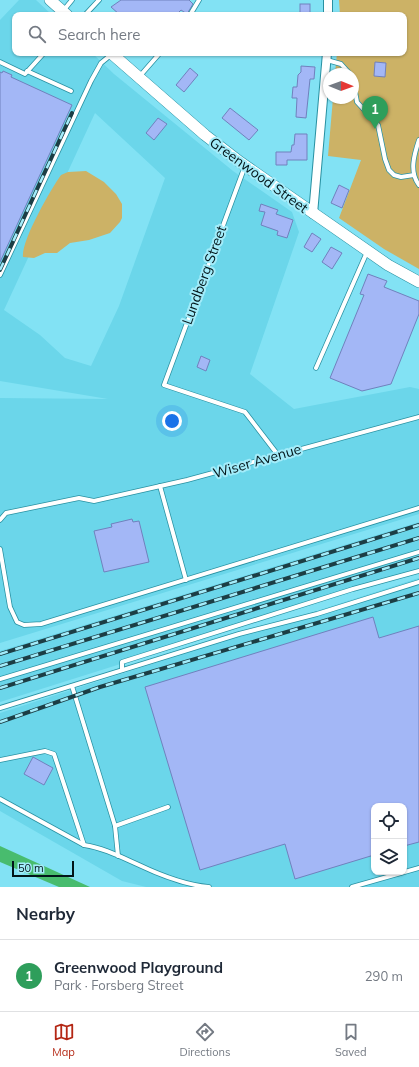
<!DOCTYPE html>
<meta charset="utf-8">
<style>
:root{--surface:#fff;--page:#f2f2f3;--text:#1f2937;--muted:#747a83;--line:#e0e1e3;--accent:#b42714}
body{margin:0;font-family:Mulish,sans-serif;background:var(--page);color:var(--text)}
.controls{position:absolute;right:12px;bottom:12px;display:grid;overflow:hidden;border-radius:8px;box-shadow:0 1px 3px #0004}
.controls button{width:36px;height:36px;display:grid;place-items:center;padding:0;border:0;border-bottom:1px solid var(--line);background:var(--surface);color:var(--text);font:20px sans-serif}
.compass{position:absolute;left:323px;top:68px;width:36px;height:36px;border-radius:50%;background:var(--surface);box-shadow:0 1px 3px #0004;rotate:91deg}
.scale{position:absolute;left:12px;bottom:10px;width:62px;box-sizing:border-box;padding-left:4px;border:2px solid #021519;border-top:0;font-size:11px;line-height:14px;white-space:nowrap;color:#021519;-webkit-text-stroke:3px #a3ecfa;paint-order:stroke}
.you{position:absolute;left:172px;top:421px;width:14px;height:14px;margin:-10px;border:3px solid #fff;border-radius:50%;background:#1a73e8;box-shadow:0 0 0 6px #1a73e833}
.badge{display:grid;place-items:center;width:26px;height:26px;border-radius:50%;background:var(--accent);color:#fff;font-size:13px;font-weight:700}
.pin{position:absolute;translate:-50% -33px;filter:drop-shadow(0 1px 2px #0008)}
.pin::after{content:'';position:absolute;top:21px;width:14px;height:12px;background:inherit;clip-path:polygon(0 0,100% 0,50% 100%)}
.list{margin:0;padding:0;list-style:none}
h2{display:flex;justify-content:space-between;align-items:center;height:52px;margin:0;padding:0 16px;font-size:17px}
h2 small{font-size:13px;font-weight:400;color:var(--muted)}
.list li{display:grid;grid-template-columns:26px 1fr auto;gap:12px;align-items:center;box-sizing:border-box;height:72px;padding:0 16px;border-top:1px solid var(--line)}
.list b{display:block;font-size:15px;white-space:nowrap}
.list p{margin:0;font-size:13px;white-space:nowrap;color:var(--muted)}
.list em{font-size:13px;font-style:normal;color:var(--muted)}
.icon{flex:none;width:22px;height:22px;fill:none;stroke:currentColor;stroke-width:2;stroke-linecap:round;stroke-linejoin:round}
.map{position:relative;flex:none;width:419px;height:887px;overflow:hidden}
.search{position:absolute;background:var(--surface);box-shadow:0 1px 3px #0004;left:12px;right:12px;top:12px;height:44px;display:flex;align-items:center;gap:10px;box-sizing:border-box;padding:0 14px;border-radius:8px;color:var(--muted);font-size:15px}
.sheet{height:124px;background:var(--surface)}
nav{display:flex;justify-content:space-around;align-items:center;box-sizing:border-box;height:56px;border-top:1px solid var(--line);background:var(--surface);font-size:11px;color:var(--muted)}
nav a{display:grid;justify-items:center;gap:2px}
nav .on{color:var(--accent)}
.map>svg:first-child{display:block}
.built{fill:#6bd6ea;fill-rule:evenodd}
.green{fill:#ccb266}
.water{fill:#48bc6e}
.building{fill:#a3b7f6;stroke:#7081bd}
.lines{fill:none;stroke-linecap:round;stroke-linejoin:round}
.lane-casing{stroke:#2991a2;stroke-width:5.5}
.street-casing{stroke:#2991a2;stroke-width:10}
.secondary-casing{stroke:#2991a2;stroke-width:12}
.lane{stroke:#fff;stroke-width:4}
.street{stroke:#fff;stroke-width:8}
.secondary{stroke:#fff;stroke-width:11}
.rail-casing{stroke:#1c3e45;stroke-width:4}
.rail{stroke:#a3ecfa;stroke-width:2.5;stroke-dasharray:8;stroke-linecap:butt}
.labels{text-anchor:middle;stroke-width:4;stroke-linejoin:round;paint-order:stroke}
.street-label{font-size:14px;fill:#021519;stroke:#a3ecfa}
</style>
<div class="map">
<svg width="419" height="887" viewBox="0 0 419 887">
<rect width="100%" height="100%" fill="#82e2f4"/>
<!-- built -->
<g class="built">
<path d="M19 0H36L52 15H15V53H92L114 74 233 171 292 212 299 232 250 374 294 409 410 387 419 389V514L0 643V398L108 399 0 381V20ZM95 113 165 178 119 306 91 366 65 358 40 335 4 310Z"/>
<polygon points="419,522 419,570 0,702 0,651"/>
<path d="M419 578V887H146L122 881 0 811V713ZM374 806H404V872H374Z"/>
</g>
<!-- green -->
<g class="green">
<polygon points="339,0 419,0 419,269 384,249 339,218 361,160 328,156 333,98 353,98 353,74 335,74 337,53 404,53 404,15 340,15"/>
<path d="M86 171 104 182 116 194 122 204V218L120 222 110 233 89 240 70 243 57 253H45L34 258 23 257C21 241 51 189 61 175L68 172Z"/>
</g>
<!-- water -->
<polygon class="water" points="0,846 90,887 59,887 0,862"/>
<!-- building -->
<g class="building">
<polygon points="121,0 189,0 193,4 187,14 181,10 176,15 120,15 111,7"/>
<rect x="300" y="4" width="10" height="11"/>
<polygon points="375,62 386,63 385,77 374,76"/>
<polygon points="301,66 315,67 314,79 310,79 306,118 296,117 297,98 292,98 293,87 297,87 298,75 301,72"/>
<polygon points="190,68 198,75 184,92 176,85"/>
<polygon points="3,71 12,75 11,77 72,105 0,262 0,72 2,73"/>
<polygon points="230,108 258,130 249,140 222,118"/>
<polygon points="158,118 167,124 154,140 146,133"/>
<polygon points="295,134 307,134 307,160 287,160 287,165 276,165 276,152 291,152 292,145 294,145"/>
<polygon points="339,185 349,190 342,208 331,203"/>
<polygon points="261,204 278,210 276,214 293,220 287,238 277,235 278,231 261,225 265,212 259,211"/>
<polygon points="312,233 321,239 312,252 304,247"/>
<polygon points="331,247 342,253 332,269 322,262"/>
<polygon points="368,274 387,281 384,287 419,301 419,314 391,384 362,391 330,378 364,295 360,294"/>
<polygon points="201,356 210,360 206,371 197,367"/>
<polygon points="132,519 133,522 139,521 149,562 104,572 94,531 112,527 111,524"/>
<polygon points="373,617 379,638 419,626 419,842 404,846 404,806 374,806 374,855 295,879 285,844 200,870 145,687"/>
<polygon points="33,757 53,768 44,785 24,774"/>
</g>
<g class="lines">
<defs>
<g id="lane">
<polyline points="63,11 72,0"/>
<polyline points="85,15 99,0"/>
<polyline points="190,15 199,0"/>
<polyline points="327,60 341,64 350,74"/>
<polyline points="0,62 25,74 44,53"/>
<polyline points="27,71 71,91"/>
<polyline points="139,77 160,53"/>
<polyline points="353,80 357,102 378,125 385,159 389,170 394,175 401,177 414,175"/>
<path d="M419 140C414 155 409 172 419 185"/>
<polyline points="245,166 164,385 245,412 278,455"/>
<polyline points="0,275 91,81 101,63 112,54"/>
<polyline points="316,368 367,252"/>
<polyline points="160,486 186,580"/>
<polyline points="0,520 6,513 79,498 94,501 187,480 419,417"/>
<polyline points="0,549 10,607 17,622 24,625 41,624 419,508"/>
<polyline points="122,670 122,662 353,589 419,571"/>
<polyline points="0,679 419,552"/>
<polyline points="72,686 115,826 118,856"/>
<polyline points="0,708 239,634 317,614 419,582"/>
<polyline points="0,760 45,751 54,754 84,845"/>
<path d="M0 799 84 845C104 848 121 857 139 865 160 875 186 885 209 887"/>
<polyline points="115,826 168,807"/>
<polyline points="352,887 419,868"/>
</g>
<g id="street">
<polyline points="328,15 328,0"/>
<polyline points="313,214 327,53"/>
</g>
<g id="secondary">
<polyline points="50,0 67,15"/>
<polyline points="111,53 205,135 240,162 388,265 419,282"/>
</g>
</defs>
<!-- lane casing -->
<use href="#lane" class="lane-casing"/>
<!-- street casing -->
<use href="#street" class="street-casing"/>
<!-- secondary casing -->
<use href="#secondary" class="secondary-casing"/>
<!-- lane -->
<use href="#lane" class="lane"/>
<!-- street -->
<use href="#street" class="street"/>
<!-- secondary -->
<use href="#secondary" class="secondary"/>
<defs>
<g id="rail">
<polyline points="0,270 72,113"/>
<polyline points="0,654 419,525"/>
<polyline points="0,666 419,538"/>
<polyline points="0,688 419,558"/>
<polyline points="0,722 100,687 419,593"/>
</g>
</defs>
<!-- rail casing -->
<use href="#rail" class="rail-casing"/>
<!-- rail -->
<use href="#rail" class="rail"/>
</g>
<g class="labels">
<!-- street labels -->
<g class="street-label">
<text transform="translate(259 175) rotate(36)" y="5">Greenwood Street</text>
<text transform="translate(204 275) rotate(-70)" y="5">Lundberg Street</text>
<text transform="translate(257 461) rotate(-16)" y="5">Wiser Avenue</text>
</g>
</g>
</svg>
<div class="controls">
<button><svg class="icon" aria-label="locate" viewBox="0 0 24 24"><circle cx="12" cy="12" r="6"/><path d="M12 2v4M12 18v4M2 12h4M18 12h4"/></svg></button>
<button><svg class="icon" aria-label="layers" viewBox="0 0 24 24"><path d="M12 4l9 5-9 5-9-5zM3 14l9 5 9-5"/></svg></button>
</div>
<svg class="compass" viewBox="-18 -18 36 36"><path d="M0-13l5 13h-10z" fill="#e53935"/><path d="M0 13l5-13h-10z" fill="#747a83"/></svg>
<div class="scale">50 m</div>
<div class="you"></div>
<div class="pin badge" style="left:375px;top:129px;background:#2e9e5b">1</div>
<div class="search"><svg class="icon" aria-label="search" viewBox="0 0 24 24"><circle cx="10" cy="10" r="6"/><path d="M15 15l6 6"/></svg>Search here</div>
</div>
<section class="sheet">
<h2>Nearby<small></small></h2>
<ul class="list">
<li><span class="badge" style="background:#2e9e5b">1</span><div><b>Greenwood Playground</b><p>Park · Forsberg Street</p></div><em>290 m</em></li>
</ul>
</section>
<nav>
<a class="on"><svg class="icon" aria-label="map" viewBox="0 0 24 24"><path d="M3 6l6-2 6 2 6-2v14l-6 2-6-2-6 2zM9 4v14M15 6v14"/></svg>Map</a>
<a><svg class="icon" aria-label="directions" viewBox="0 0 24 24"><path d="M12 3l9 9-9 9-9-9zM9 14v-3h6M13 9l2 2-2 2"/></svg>Directions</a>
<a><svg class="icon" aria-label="saved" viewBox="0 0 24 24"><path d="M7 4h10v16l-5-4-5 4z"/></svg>Saved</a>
</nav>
